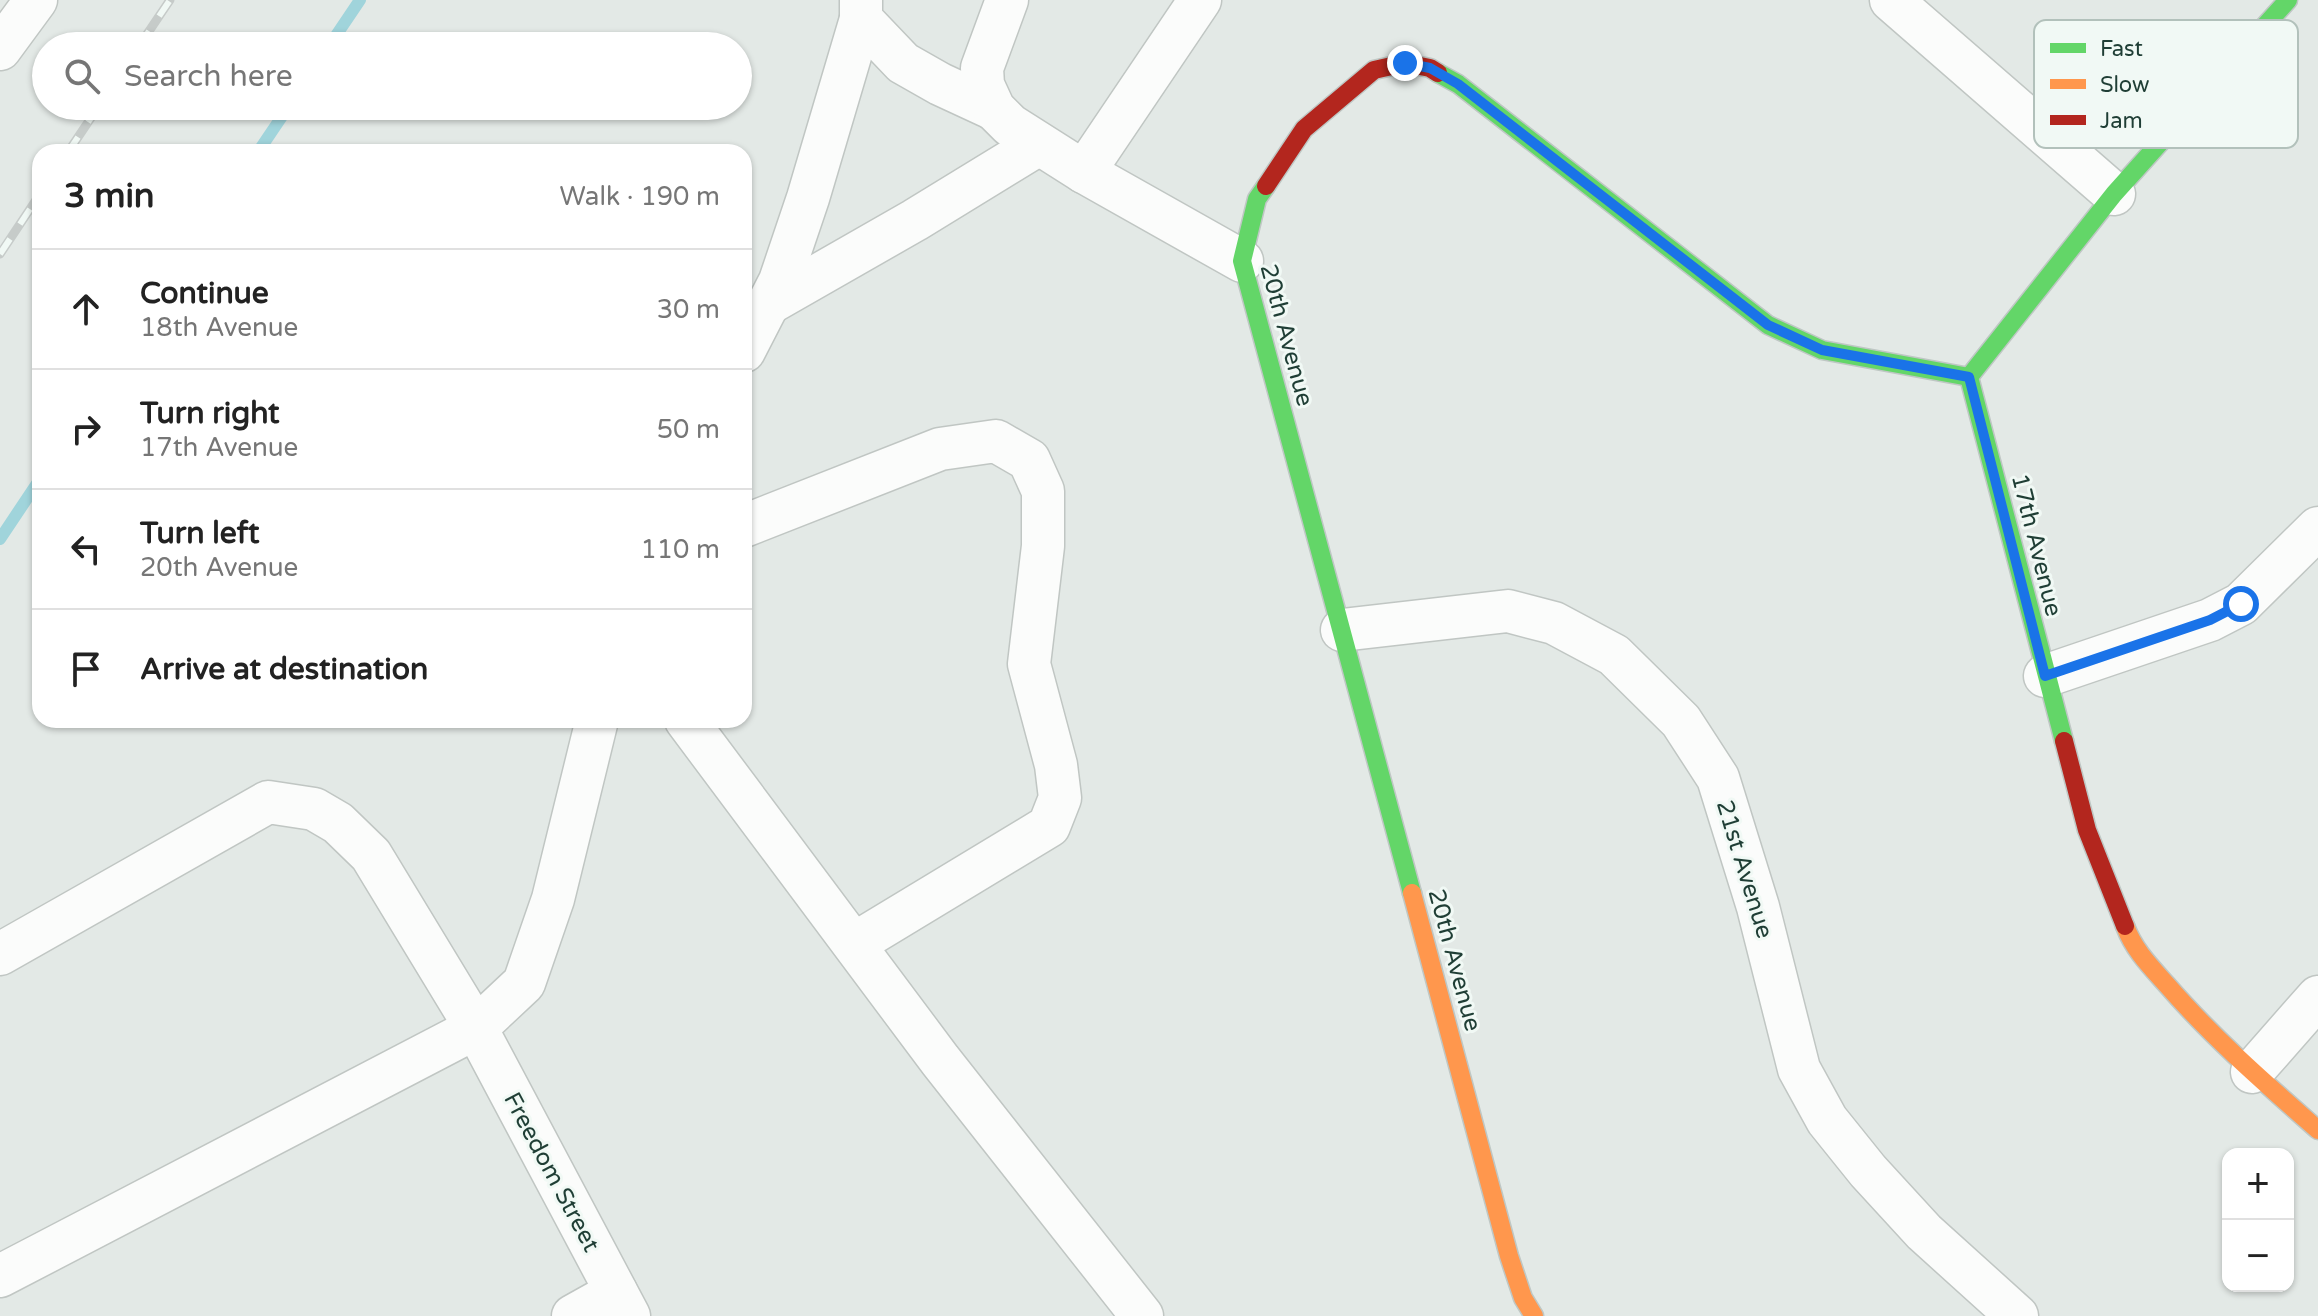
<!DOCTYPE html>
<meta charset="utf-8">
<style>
:root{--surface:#fff;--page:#f2f2f2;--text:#222;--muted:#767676;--line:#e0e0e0}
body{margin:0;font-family:"Varela Round",sans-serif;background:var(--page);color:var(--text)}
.controls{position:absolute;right:24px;bottom:24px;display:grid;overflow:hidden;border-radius:16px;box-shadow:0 2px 6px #0004}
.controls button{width:72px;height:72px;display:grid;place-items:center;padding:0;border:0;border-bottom:2px solid var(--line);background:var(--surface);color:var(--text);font:40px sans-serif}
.stop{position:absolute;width:24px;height:24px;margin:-18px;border:6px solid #1a73e8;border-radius:50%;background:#fff}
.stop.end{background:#1a73e8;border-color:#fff;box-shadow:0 2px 8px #0008}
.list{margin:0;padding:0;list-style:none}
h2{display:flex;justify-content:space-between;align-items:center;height:104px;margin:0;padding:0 32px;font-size:34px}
h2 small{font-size:26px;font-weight:400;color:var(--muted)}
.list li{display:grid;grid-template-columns:52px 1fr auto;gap:24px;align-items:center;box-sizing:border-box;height:120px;padding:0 32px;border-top:2px solid var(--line)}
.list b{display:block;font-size:30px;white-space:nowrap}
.list p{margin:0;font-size:26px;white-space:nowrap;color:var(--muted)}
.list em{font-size:26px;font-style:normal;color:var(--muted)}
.icon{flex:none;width:44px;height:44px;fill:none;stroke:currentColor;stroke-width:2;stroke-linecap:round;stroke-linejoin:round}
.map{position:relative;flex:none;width:2318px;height:1316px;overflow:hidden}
.search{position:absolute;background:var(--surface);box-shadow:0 2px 6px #0004;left:32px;top:32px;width:720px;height:88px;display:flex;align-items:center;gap:20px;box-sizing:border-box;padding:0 28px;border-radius:44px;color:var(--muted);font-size:30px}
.panel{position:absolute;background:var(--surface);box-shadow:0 2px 6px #0004;left:32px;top:144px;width:720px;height:584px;border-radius:24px}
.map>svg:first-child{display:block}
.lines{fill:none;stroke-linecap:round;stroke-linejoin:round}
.stream{stroke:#a0d4db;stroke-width:12}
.street-casing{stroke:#c0c6c3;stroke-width:45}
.fast-casing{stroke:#bfc7c4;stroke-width:21}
.slow-casing{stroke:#bfc7c4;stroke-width:21}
.jam-casing{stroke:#bfc7c4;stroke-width:21}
.street{stroke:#fbfcfb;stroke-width:42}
.fast{stroke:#63d668;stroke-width:18}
.slow{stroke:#ff974d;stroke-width:18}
.jam{stroke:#b3261e;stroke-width:18}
.rail-casing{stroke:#c6cbc9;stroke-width:9}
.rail{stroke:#f1f9f5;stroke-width:6;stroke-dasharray:18;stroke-linecap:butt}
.route{stroke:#1a73e8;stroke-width:10}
.labels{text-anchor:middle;stroke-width:6;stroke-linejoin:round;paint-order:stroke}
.street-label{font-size:24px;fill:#1f3e35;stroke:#f1f9f5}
.key{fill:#f1f9f5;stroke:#b2c1bb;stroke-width:2}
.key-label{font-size:22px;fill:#1f3e35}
</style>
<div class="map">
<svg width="2318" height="1316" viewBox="0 0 2318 1316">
<rect width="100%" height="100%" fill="#e3e9e6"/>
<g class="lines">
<!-- stream -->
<g class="stream">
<polyline points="329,46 360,0"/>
<polyline points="258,152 289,106"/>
<polyline points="0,539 40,479"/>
</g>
<defs>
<g id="street">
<polyline points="861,0 861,19 903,63 940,84 994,109"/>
<polyline points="1007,0 982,68 983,85 994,109 1010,125 1084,172 1242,261"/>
<polyline points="1891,0 2114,194"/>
<polyline points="0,49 36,0"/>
<polyline points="1084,172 1200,0"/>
<polyline points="768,304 915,220 1039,144"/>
<polyline points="744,351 780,281 808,198 861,19"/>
<polyline points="744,526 940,449 996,441 1029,460 1043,491 1043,546 1029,664 1056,765 1060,798 1049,826 854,944"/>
<polyline points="1342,630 1508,611 1554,623 1614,655 1681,721 1718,778 1758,907 1799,1069 1827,1120 1868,1171 1924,1232 2017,1316"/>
<polyline points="2045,676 2210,620 2241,604 2318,528"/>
<polyline points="686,720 940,1060 1142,1316"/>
<polyline points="0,954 268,802 314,809 338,823 371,855 476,1028 629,1316"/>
<polyline points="2252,1072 2318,997"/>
<polyline points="0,1276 476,1028 524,983 553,899 597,720"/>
<polyline points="573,1316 616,1292"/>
</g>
<g id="fast">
<polyline points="1438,73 1458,84 1768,325 1822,350 1969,377"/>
<polyline points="1266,186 1257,199 1242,261 1412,893"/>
<polyline points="2064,741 1969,377 2114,194 2288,0"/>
</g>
<g id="slow">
<polyline points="1412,893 1509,1256 1523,1298 1534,1316"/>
<path d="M2125 926C2134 950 2150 966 2167 985 2213 1038 2266 1084 2318 1130"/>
</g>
<g id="jam">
<polyline points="1266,186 1304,129 1374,70 1405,63 1430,68 1438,73"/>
<polyline points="2064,741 2087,830 2125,926"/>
</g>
</defs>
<!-- street casing -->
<use href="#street" class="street-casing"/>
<!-- fast casing -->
<use href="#fast" class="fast-casing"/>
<!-- slow casing -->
<use href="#slow" class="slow-casing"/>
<!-- jam casing -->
<use href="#jam" class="jam-casing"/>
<!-- street -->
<use href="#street" class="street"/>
<!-- fast -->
<use href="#fast" class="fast"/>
<!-- slow -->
<use href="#slow" class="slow"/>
<!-- jam -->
<use href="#jam" class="jam"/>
<defs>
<g id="rail">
<polyline points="139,46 170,0"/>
<polyline points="68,152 99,106"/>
<polyline points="0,254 40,194"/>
</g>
</defs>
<!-- rail casing -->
<use href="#rail" class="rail-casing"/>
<!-- rail -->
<use href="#rail" class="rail"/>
</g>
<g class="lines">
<!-- route -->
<polyline class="route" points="1405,63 1430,68 1458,84 1768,325 1822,350 1969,377 2045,676 2210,620 2241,604"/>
</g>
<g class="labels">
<!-- street labels -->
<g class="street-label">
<text transform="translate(1287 335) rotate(75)" y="8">20th Avenue</text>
<text transform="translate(2037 545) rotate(76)" y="8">17th Avenue</text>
<text transform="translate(1745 869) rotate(73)" y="8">21st Avenue</text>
<text transform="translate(1455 960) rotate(75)" y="8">20th Avenue</text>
<text transform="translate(552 1172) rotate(62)" y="8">Freedom Street</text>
</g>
</g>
<!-- legend -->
<rect x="2034" y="20" width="264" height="128" rx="12" class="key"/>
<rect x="2050" y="43" width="36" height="10" fill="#63d668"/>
<rect x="2050" y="79" width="36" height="10" fill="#ff974d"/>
<rect x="2050" y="115" width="36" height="10" fill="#b3261e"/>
<g class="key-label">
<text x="2100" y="56">Fast</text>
<text x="2100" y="92">Slow</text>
<text x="2100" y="128">Jam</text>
</g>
</svg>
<div class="controls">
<button>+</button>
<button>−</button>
</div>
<div class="stop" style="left:2241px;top:604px"></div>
<div class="stop end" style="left:1405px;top:63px"></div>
<div class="search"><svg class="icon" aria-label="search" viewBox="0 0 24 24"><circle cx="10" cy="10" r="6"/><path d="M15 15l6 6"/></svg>Search here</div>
<section class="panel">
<h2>3 min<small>Walk · 190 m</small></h2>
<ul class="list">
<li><svg class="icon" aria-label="ahead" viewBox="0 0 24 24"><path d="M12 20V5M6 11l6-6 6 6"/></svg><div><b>Continue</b><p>18th Avenue</p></div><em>30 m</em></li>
<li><svg class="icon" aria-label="right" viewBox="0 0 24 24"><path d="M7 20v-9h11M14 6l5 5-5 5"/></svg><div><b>Turn right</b><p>17th Avenue</p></div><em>50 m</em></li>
<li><svg class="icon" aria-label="left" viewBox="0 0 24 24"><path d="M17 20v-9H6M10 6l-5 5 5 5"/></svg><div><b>Turn left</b><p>20th Avenue</p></div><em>110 m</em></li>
<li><svg class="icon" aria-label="arrive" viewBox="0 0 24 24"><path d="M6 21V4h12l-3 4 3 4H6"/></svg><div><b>Arrive at destination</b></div></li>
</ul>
</section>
</div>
